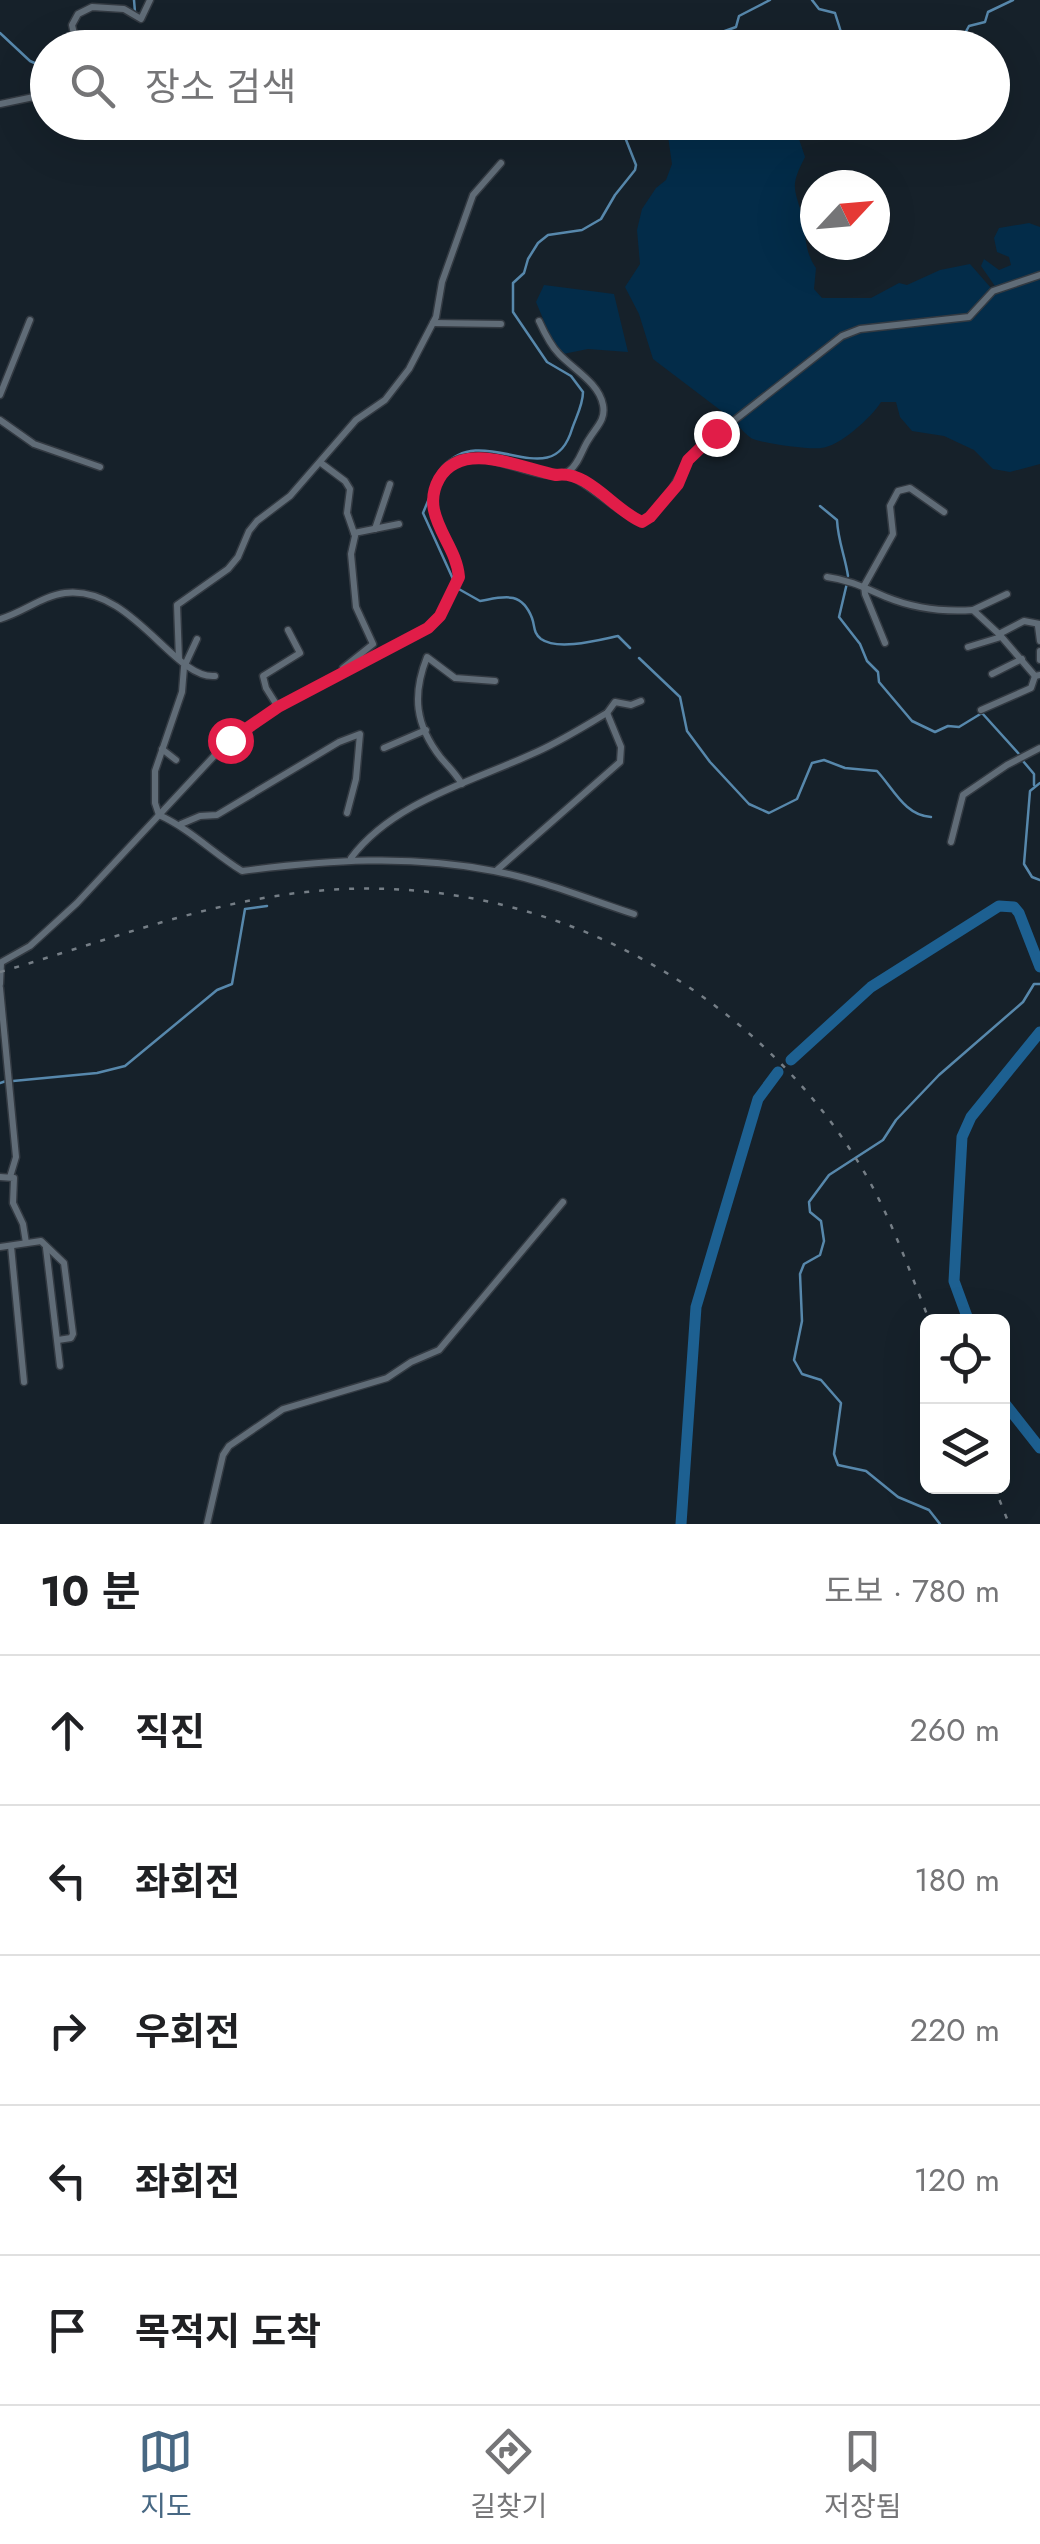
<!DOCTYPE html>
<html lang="ko">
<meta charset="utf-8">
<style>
:root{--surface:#fff;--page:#f6f6f6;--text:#202124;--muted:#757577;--line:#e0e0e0;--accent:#486883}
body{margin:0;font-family:Jost,"Noto Sans KR",sans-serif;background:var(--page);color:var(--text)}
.controls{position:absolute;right:30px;bottom:30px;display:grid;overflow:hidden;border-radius:15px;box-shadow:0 10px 40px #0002}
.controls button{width:90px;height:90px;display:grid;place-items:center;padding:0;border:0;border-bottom:2px solid var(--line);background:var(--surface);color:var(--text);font:50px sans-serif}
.compass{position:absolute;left:800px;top:170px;width:90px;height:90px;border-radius:50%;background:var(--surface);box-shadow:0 10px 40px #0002;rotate:64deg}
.stop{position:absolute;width:30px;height:30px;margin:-22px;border:8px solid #e11d48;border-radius:50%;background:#fff}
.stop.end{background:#e11d48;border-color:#fff;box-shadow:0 2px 10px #0008}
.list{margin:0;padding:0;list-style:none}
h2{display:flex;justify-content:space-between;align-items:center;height:130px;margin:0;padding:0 40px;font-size:42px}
h2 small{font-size:32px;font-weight:400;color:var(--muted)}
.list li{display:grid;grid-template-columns:65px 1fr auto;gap:30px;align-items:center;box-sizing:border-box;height:150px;padding:0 40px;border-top:2px solid var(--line)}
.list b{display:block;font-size:38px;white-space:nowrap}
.list em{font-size:32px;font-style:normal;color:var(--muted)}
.icon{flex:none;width:55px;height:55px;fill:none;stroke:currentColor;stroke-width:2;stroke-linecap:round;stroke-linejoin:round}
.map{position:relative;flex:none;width:1040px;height:1524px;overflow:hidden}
.search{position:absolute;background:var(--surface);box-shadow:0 10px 40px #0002;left:30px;right:30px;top:30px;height:110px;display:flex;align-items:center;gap:25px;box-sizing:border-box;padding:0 35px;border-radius:55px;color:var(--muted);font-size:38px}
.sheet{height:880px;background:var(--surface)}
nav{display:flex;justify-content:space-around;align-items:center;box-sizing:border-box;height:140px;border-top:2px solid var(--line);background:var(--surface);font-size:28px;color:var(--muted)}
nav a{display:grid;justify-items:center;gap:5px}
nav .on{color:var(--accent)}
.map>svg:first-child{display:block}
.green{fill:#032c49}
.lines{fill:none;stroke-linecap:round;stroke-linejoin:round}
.stream{stroke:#5788ac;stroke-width:2.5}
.river{stroke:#1d6091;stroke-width:11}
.street-casing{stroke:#333a42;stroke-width:9}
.street{stroke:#606c77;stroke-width:6}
.rail{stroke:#757e86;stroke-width:2.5;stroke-dasharray:5 10;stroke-linecap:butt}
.route{stroke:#e11d48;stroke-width:12}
</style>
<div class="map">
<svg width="1040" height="1524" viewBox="0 0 1040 1524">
<rect width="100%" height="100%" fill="#16212a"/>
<!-- green -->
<g class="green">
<path d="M787 122 797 133 805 157C788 190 796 188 803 221 806 238 805 252 816 268L814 289 822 298H871L899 283 907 285 940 270 970 264 991 288 977 309 969 315 839 334 732 419 653 359 639 314 625 287 640 264 637 230 642 209 656 188 666 180 672 164 666 123Z"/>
<path d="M1029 223 1040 227V464L1010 472 993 469 974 450 944 436 912 431 900 417 896 402H881C872 417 839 447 821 448 810 450 759 443 751 438 745 434 739 426 734 421L844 337C886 322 933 331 976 316L997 289 981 266 984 259 999 270 1011 265 1009 257 997 252 994 238 999 228Z"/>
<polygon points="544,285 614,294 628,352 588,349 563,354 554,345 536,302"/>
</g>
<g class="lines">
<!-- stream -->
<g class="stream">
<polyline points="134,0 135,12"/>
<polyline points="812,0 819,9 835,13 846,48"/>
<polyline points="0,33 30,61 48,69"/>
<polyline points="677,48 736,27 739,16 770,0"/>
<polyline points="874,48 890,33 917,43 917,48"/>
<polyline points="957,48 969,26 985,22 988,12 1013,0"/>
<path d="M444 466C484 420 552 497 572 429 576 417 583 405 583 392L571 376 547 362 513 312V283L524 273 528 259 538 243 548 235 582 230 601 219 615 195 635 170 636 165 619 122"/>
<polyline points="440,472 423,513 453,579"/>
<path d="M820 506 837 520C838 541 845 556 848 576"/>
<polyline points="847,583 839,617 860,644 867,661 878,672 879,682 912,721 935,732 948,726 959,727 982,713 1019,754"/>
<path d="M457 588 480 601C503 597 521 590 532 618 535 626 533 633 541 639 558 651 599 640 618 636L630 648"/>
<path d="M639 658 680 697 687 731 710 762 749 804 769 813 797 799 812 763 824 760 845 768 877 771C893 788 905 816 931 817"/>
<polyline points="1023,761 1034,774 1034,785"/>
<polyline points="1040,783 1030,791 1024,864 1032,877 1040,880"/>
<polyline points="13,1081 97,1073 125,1066 217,990 232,984 245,909 267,906"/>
<polyline points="0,1083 6,1081"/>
<polyline points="940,1524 929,1510 898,1497 866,1471 838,1465 834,1454 841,1403 821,1380 802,1374 794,1360 802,1321 800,1274 804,1264 820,1255 824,1241 821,1221 810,1212 809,1202 829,1175 883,1140 896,1120 939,1075 1023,1002 1034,984 1040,984"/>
</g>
<!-- river -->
<g class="river">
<polyline points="791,1060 871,987 999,906 1014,907 1019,913 1040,967"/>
<polyline points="969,1322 954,1281 962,1137 971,1117 1040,1032"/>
<polyline points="1002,1400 1040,1448"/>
<polyline points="681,1524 696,1307 758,1099 778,1072"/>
</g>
<defs>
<g id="street">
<polyline points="77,48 72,25 78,14 92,7 124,9 141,19 150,0"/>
<polyline points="0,104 48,94"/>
<polyline points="433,323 501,324"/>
<polyline points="0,395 30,320"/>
<polyline points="0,420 34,444 100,467"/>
<polyline points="321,463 345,481 350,489 347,513 355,536 351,554 356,607 373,644 343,668"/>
<path d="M567 474C596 488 614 511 643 522 671 504 677 471 699 448L842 336 860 329 969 317 993 291 1040 275"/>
<polyline points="375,529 390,484"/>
<polyline points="354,533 399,524"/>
<path d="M827 577C850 580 865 588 886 597 913 608 944 612 973 610L999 634 1035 676 1040 675"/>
<polyline points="973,610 1007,594"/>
<path d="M0 619C22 613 42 596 65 593 132 585 174 680 215 676"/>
<polyline points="1038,626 1040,641"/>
<polyline points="999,634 1024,621 1040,624"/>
<path d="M197 639 184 667 182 692 155 771V803L159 815C190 829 213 853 242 871 326 860 411 854 494 871 542 880 588 899 634 914"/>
<polyline points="885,643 865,594 864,586 893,534 890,506 898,491 910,488 944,512"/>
<polyline points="968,647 1001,637"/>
<polyline points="1040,651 1040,660"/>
<polyline points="179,659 177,605 228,569 238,557 249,531 257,521 290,496 356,420 385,400 409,369 436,317 442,282 473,195 501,163"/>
<polyline points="992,674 1022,659"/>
<polyline points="278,707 266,688 263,676 300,653 288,630"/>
<polyline points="981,710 1031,688 1035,676"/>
<polyline points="384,748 426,730"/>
<polyline points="162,749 176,760"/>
<path d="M462 784C456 774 449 767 441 758 415 725 412 695 427 657L455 678 495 681"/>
<polyline points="181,824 200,816 217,815 339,742 360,734 356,779 347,813"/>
<polyline points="951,842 963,795 1007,765 1040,748"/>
<path d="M351 858C393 802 471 782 532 754 558 743 583 727 607 713L615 702 631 705 641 701"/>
<polyline points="497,870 620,762 621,747 607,713"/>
<path d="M0 963 30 946 77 903 229 740 278 707 428 628 440 616 459 577C456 547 427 521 435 490 452 417 537 493 569 471 579 464 582 449 589 439 596 427 606 420 603 405 599 383 573 369 559 354 550 345 544 332 539 321"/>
<polyline points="0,984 1,963"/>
<polyline points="0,988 16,1157 10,1177"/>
<polyline points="0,1177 14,1178 13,1203 23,1224 26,1243"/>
<polyline points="11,1246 24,1382"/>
<polyline points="0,1247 41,1241 64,1263 73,1334 71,1338 58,1340"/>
<polyline points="46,1248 60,1366"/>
<polyline points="207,1524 223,1455 229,1446 283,1409 387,1378 411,1362 439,1350 563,1202"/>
</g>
</defs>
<!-- street casing -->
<use href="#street" class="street-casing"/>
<!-- street -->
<use href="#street" class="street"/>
<!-- rail -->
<g class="rail">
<path d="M0 972C100 943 202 903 306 892 528 867 749 979 863 1170 891 1217 909 1270 930 1322"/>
<polyline points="994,1486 1009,1524"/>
</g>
</g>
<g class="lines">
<!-- route -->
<path class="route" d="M230 740 278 707 428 628 440 616 459 577C457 552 439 534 434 510 432 500 434 488 439 479 462 439 520 468 556 475 587 469 615 511 642 522L650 517 678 484 688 460 716 433"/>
</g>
</svg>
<div class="controls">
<button><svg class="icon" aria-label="locate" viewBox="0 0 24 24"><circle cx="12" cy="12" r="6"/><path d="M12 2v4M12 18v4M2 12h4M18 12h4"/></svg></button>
<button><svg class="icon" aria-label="layers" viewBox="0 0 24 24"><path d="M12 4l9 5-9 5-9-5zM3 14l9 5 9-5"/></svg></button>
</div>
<svg class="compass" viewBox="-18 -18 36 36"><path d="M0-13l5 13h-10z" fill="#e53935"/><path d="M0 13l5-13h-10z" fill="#757577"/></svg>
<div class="stop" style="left:230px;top:740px"></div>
<div class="stop end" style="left:716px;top:433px"></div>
<div class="search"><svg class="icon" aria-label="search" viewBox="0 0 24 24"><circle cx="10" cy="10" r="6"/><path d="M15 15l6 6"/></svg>장소 검색</div>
</div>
<section class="sheet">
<h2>10 분<small>도보 · 780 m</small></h2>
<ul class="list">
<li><svg class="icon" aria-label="ahead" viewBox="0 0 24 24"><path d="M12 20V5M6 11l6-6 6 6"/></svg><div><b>직진</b></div><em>260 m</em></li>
<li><svg class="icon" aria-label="left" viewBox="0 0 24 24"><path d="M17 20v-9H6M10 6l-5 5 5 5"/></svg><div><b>좌회전</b></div><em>180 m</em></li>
<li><svg class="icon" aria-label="right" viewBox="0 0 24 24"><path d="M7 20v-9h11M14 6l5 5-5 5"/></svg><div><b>우회전</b></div><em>220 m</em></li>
<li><svg class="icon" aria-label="left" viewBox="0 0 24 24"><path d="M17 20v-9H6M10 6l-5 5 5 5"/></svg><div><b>좌회전</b></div><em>120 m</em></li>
<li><svg class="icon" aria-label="arrive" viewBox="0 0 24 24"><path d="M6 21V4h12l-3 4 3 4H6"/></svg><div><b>목적지 도착</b></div></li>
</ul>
</section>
<nav>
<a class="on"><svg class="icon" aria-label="map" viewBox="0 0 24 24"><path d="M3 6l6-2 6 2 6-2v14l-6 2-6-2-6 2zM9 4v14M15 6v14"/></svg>지도</a>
<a><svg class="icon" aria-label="directions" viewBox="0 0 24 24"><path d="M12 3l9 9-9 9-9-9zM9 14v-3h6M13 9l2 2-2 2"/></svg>길찾기</a>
<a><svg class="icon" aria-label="saved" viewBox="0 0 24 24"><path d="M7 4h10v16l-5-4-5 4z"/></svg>저장됨</a>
</nav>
